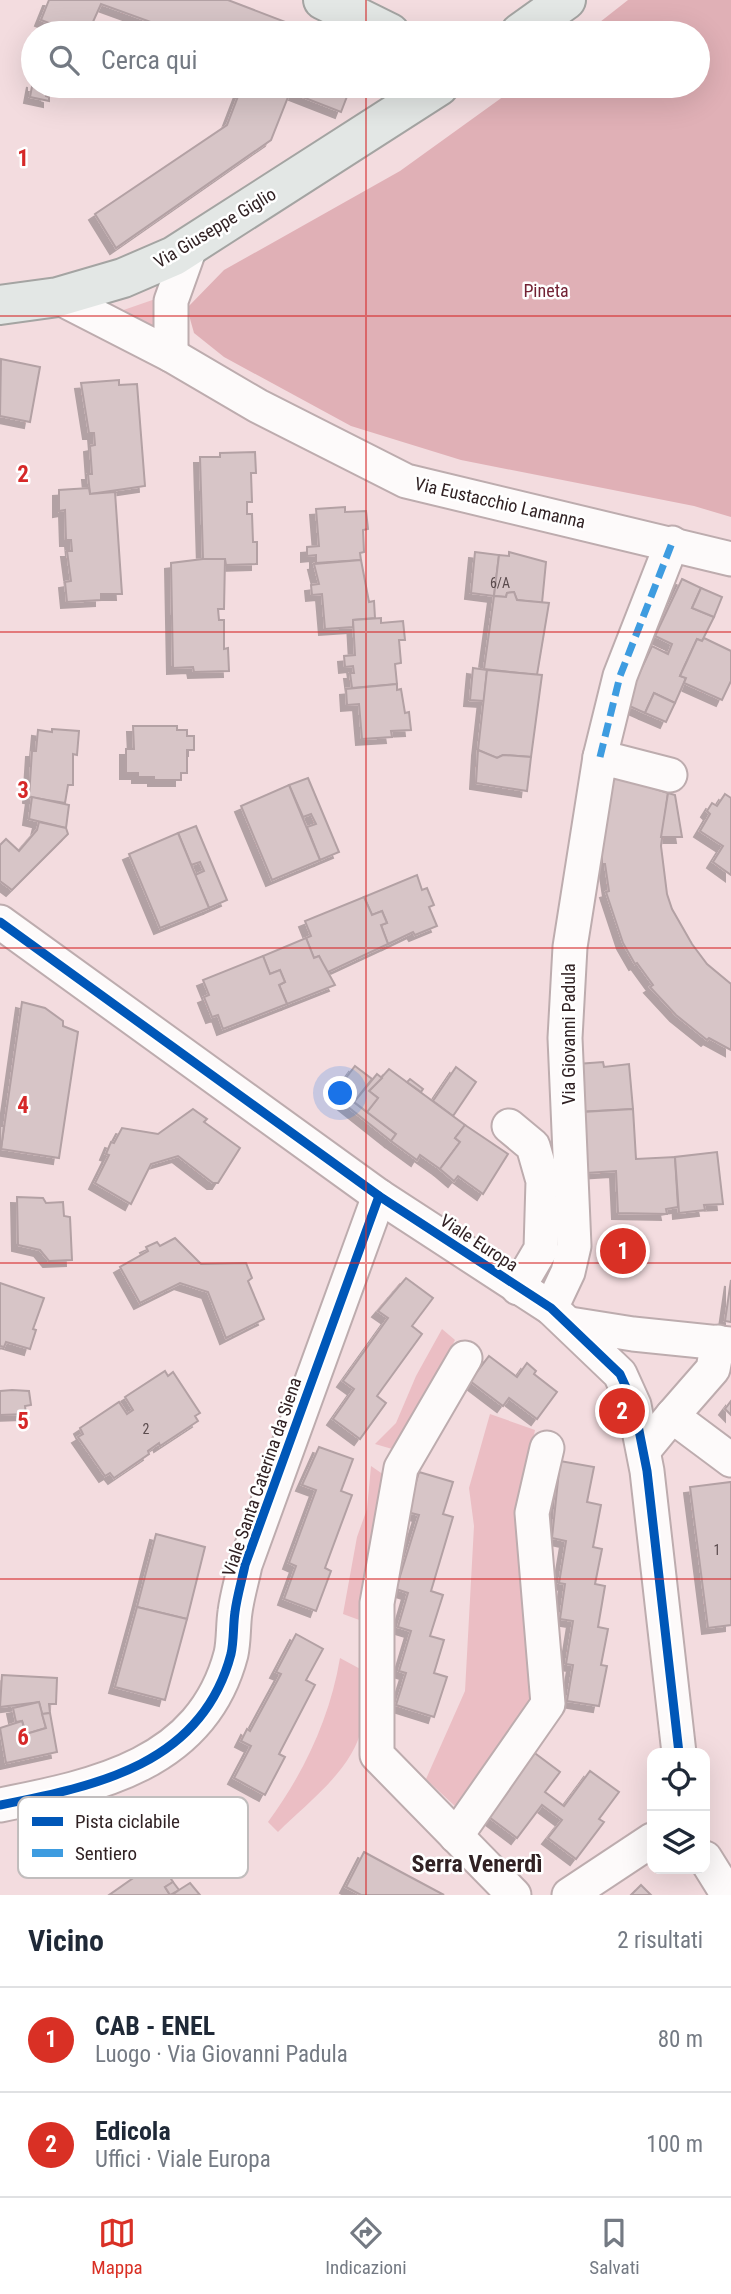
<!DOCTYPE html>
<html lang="it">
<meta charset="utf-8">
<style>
:root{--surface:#fff;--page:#f6f6f7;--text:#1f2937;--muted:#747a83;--line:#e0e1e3;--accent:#d93025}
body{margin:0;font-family:"Roboto Condensed",sans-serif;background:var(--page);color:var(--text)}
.controls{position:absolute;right:21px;bottom:21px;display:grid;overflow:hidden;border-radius:14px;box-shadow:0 7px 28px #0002}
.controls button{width:63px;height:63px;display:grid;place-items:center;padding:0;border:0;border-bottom:2px solid var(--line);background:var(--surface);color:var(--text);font:35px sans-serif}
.you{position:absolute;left:341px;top:1094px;width:24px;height:24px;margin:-18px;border:5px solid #fff;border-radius:50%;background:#1a73e8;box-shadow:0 0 0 10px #1a73e833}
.badge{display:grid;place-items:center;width:46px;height:46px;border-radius:50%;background:var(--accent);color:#fff;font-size:23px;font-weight:700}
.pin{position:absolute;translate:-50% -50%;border:4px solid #fff;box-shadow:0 2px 7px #0006}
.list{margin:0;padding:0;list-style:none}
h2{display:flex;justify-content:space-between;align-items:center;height:91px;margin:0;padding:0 28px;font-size:30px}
h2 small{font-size:23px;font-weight:400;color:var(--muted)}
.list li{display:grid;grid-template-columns:46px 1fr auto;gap:21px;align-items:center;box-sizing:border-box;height:105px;padding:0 28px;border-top:2px solid var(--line)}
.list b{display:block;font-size:26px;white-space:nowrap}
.list p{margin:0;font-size:23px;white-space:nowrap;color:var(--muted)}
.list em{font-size:23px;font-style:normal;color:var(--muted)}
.icon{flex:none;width:38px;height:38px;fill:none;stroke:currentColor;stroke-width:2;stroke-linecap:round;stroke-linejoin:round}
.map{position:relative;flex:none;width:731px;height:1895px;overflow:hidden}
.search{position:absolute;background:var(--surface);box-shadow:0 7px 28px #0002;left:21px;right:21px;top:21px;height:77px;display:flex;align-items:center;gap:18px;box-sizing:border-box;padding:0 24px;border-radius:38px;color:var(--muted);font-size:26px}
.sheet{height:301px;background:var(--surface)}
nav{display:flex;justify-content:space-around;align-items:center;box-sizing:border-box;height:98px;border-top:2px solid var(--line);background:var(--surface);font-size:19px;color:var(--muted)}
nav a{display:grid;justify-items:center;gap:4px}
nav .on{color:var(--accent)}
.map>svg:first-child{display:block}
.green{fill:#ebbec4}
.forest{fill:#e0b0b6}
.building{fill:#d7c5c7;stroke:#b3a1a4;stroke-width:2;filter:url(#shadow)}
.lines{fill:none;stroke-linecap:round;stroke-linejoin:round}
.minor-casing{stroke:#bdacae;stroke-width:37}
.major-casing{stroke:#a4a4a2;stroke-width:42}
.minor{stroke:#fdfafa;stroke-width:33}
.major{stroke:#e3e7e5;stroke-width:38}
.quiet{stroke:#3e9ce0;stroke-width:7;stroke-dasharray:14 7;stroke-linecap:butt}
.cycleway-casing{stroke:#fff;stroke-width:13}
.cycleway{stroke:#0057b8;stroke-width:9}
.grid{fill:none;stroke:#d62828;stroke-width:2;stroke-opacity:0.55}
.labels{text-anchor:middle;stroke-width:5;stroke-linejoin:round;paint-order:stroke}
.number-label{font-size:14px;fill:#5a4b4d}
.street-label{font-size:18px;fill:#312224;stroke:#fff}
.park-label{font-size:18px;fill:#722234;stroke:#fff}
.district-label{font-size:24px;font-weight:bold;fill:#312224;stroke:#fff}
.key{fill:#fff;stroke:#c1bdbd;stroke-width:2}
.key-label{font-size:19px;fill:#312224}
.grid-label{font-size:23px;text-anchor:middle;font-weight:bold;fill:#d62828;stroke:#fff;stroke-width:5;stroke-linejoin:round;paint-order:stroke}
</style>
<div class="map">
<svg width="731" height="1895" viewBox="0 0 731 1895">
<defs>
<filter id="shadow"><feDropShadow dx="-6" dy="6" stdDeviation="0" flood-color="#0004"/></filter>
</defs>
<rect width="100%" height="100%" fill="#f3dcdf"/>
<!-- green -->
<g class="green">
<polygon points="164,296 158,333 112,314"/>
<polygon points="442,1329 455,1340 399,1451 375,1444 396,1423 416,1376"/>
<polygon points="490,1414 535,1430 522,1497 534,1694 458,1809 426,1779 465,1691 474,1526 469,1488"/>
<polygon points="371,1466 387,1477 368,1561 362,1621 343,1614 357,1537 367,1509"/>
<path d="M340 1658 364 1671C363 1689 365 1709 362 1726 354 1769 307 1803 278 1832L268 1822C304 1773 330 1718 340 1658Z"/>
</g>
<!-- forest -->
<polygon class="forest" points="628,0 731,0 731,517 694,506 461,460 351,426 224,357 194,333 187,308 224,270 400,171 518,86 698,86 698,33 586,33"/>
<!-- building -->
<g class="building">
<polygon points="49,0 228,0 314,33 181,33 101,4 88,33 75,33 41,20"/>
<polygon points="33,81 33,86 48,86 46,96 49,97 49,101 30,97"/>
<polygon points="242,86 351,86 341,112 290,92 271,140 116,248 95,214 227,125"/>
<polygon points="1,359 40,367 30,422 0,416"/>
<polygon points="119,380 119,385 137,384 145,486 90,494 88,474 92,474 90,446 95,445 94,433 89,433 81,383"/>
<polygon points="255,452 256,473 251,473 252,502 247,502 247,514 252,514 253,542 257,542 257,564 226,565 225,559 203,559 200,457 220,457 220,453"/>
<polygon points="89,488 90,494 115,492 122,594 101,594 101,600 67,602 65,582 71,581 67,551 72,551 71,540 66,540 65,510 59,511 59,490"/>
<polygon points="345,507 345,512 366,511 368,529 363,530 364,552 360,553 361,560 316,563 316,555 307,556 307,547 319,546 316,509"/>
<polygon points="475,552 499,555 494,596 471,593"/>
<polygon points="509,552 546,562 542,603 517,600 514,592 507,593 506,597 494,596 499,555 509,556"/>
<polygon points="203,559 225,559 224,609 218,609 219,620 224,620 224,649 228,648 229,671 194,672 193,667 173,668 171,563"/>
<polygon points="361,560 369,602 374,601 375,618 353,620 353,627 325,629 322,594 312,595 311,585 319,584 314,564"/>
<polygon points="682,579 701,588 692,608 714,617 702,641 697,639 680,676 686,678 675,703 654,693 645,713 625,704 652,646 668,654 672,644 655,636"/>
<polygon points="701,588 722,597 714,617 692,608"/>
<polygon points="514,592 517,600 549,603 537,675 484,669 494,596 506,597 507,593"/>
<polygon points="381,618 381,623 403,621 405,640 399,640 401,663 395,664 397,684 352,688 350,673 354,673 353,666 345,667 344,656 355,655 353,620"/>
<polygon points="704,638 731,651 731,681 722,700 684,683 686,678 680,676 697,639 702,641"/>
<polygon points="473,668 487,670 484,701 470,700"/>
<polygon points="487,670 542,675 531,757 503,755 497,758 478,750"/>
<polygon points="397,684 397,690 401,689 405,713 409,712 411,730 391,731 392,737 362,739 359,704 347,705 346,689"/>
<polygon points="654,693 675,703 666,722 645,713"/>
<polygon points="133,726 177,726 177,730 187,730 187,736 194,736 194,750 187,750 187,773 181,773 181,780 154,780 154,777 138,777 138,773 126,773 126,749 134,749"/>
<polygon points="52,729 79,731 77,755 73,754 73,785 68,785 65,803 29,797 32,751 36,751 38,730 52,732"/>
<polygon points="478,750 497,758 503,755 531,757 527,791 476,783"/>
<polygon points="614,776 668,793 661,846 667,894 672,909 692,944 707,964 731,984 731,1050 709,1038 707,1040 676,1015 650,987 653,985 637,963 635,964 623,943 606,892 609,891 605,864 602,864 602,839"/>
<polygon points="308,778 339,852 320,860 307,827 316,824 311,814 303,817 289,785"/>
<polygon points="289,785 320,860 272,880 241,806"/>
<polygon points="668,793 675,795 682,837 661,837"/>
<polygon points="725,794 731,798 731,875 713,862 723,846 700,831 710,814 707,811 712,803 717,806"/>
<polygon points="32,797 69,805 66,828 29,819"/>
<polygon points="39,822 66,828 68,834 12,890 0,881 0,845 6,839 19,851 37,830"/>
<polygon points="196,826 227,900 209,908 195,875 204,871 200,862 191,865 178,833"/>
<polygon points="178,833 209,908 160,928 129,854"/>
<polygon points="417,875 422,890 427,888 434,905 429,907 437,926 415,935 413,932 388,944 381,925 387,923 382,911 372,915 364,897"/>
<polygon points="364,897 372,915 382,911 387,923 381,925 388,944 326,973 319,956 314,958 306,938 311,936 305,921"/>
<polygon points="306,938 314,958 319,956 335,985 287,1004 279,985 285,982 280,970 270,974 263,956"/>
<polygon points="263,956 270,974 280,970 285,982 279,985 287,1004 223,1029 218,1015 212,1017 204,997 209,995 203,980"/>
<polygon points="22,1002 45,1008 63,1021 63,1026 78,1032 59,1158 1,1149"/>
<polygon points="603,1062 604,1067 629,1064 633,1109 576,1112 577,1064"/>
<polygon points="355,1066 372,1079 354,1102 396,1134 391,1141 333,1095"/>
<polygon points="456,1067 476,1082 453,1116 433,1101"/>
<polygon points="389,1069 465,1125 455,1138 460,1142 440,1169 420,1155 417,1160 391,1141 396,1134 367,1112 378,1098 369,1091"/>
<polygon points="377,1074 382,1078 369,1091 378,1098 367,1112 354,1102"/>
<polygon points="410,1079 423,1089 421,1092 407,1082"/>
<polygon points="193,1109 207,1119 204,1122 240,1148 218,1183 213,1183 178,1156 151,1164 131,1204 95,1183 109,1155 106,1154 111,1142 114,1143 122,1128 158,1134"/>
<polygon points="633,1109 636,1159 675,1157 678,1207 666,1209 667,1214 618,1213 616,1171 586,1173 582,1112"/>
<polygon points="465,1125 508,1154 483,1194 458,1176 454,1181 440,1169 460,1142 455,1138"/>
<polygon points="0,1126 4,1126 1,1149 0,1149"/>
<polygon points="717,1152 723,1204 704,1205 705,1210 679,1213 675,1157"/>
<polygon points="17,1197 43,1198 46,1203 63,1202 64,1216 70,1217 72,1260 49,1261 40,1250 18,1245"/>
<polygon points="175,1238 201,1264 246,1263 252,1278 248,1281 264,1319 226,1338 208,1292 180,1283 140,1303 120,1267 148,1251 146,1247 157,1242 160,1246"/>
<polygon points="618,1241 626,1241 628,1260 619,1261"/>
<polygon points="406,1278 433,1298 412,1326 422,1334 377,1396 386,1403 360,1439 333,1419 354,1389 343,1381 388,1318 378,1311"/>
<polygon points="731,1280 731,1322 725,1321"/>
<polygon points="0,1283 44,1298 33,1329 36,1330 30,1349 6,1342 4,1347 0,1346"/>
<polygon points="489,1356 517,1377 527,1363 536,1371 534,1374 557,1392 537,1419 509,1398 503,1406 470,1381"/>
<polygon points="165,1371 168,1376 173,1372 200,1413 195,1416 198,1421 160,1446 159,1443 148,1451 149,1454 114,1478 110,1473 105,1476 78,1437 83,1434 80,1428 119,1402 127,1414 133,1410 125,1397"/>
<polygon points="12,1390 29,1391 31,1405 25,1406 26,1414 0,1415 0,1391"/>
<polygon points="731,1401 731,1415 725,1409"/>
<polygon points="319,1447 353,1459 341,1491 352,1495 325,1568 331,1571 316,1611 284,1599 296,1566 289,1563 316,1490 302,1485"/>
<polygon points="560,1461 594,1467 587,1502 601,1505 593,1547 602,1549 595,1584 605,1586 598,1627 608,1629 601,1665 607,1666 599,1706 567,1701 573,1665 566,1664 573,1621 560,1619 565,1584 559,1583 566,1541 552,1538"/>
<polygon points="419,1472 453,1482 443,1514 453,1517 431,1591 443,1595 430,1636 444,1640 434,1673 447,1677 434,1717 396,1705 406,1673 399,1671 411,1631 398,1627 408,1593 396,1589 419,1515 407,1512"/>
<polygon points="731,1482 731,1625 708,1628 690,1487"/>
<polygon points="156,1534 205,1547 187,1619 137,1607"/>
<polygon points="137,1607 187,1619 165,1700 115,1687"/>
<polygon points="296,1634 323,1649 306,1680 315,1685 279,1754 285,1757 265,1795 234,1778 251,1746 241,1741 247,1729 250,1731 281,1674 276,1672"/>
<polygon points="2,1675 57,1678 56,1704 49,1704 50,1713 42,1714 39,1702 0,1707"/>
<polygon points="39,1702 46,1728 26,1734 22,1721 16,1722 13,1708"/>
<polygon points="50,1713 57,1752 6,1763 0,1728 22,1721 26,1734 46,1728 42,1714"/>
<polygon points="532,1751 560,1772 545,1792 564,1806 590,1771 619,1792 599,1819 604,1822 576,1859 548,1838 562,1820 542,1805 517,1838 489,1817 510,1789 506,1786"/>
<polygon points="364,1852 401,1872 444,1895 361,1895 346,1887"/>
<polygon points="159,1860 173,1882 165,1887 170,1895 109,1895"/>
<polygon points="173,1882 179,1890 170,1895 165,1887"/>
<polygon points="190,1883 200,1895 172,1895 179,1890"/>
<polygon points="641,1885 651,1895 631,1895"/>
</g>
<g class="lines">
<defs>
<g id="minor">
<polyline points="58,297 171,355 171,301 191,245"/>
<polyline points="171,355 258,406 406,481 731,559"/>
<polyline points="600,757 620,676 672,543"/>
<polyline points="0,922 379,1196 551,1308 620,1374 634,1405 647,1471 679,1753"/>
<polyline points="509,1126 533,1146 543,1181 541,1249 518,1288"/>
<polyline points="551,1308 568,1272 574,1246 565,1038 570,947 600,757 670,775"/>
<polyline points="570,1324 633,1334 731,1344"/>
<polyline points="465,1358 401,1468 377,1603 377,1755 514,1895"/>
<polyline points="672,1416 713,1369 718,1342"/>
<polyline points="644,1450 672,1416 731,1460"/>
<path d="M0 1805C96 1786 202 1765 231 1654 234 1641 233 1625 235 1612 237 1596 242 1580 245 1565L379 1196"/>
<polyline points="456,1836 548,1704 532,1513 547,1448"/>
<polyline points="705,1858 728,1895"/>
<polyline points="569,1895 652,1840"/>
</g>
<g id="major">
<polyline points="323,0 390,33"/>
<polyline points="520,33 566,0"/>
<polyline points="0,305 58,297 123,278 174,256 439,86"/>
</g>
</defs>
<!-- minor casing -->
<use href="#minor" class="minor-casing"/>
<!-- major casing -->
<use href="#major" class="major-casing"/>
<!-- minor -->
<use href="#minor" class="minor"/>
<!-- major -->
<use href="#major" class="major"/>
<!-- quiet -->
<polyline class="quiet" points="600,757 620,676 672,543"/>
<defs>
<g id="cycleway">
<polyline points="0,922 379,1196 551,1308 620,1374 634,1405 647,1471 679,1753"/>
<path d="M0 1805C96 1786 202 1765 231 1654 234 1641 233 1625 235 1612 237 1596 242 1580 245 1565L379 1196"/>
</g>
</defs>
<!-- cycleway casing -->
<use href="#cycleway" class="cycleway-casing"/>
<!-- cycleway -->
<use href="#cycleway" class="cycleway"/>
</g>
<!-- grid -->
<path class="grid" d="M366 0V33M366 86V1895M0 316H731M0 632H731M0 948H731M0 1263H731M0 1579H731"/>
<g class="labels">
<!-- number labels -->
<g class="number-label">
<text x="500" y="588">6/A</text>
<text x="146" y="1434">2</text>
<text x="717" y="1555">1</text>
</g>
<!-- street labels -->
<g class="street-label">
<text transform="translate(215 228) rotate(-31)" y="6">Via Giuseppe Giglio</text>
<text transform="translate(500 503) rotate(13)" y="6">Via Eustacchio Lamanna</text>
<text transform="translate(569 1034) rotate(-90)" y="6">Via Giovanni Padula</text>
<text transform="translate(479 1243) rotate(33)" y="6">Viale Europa</text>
<text transform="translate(262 1477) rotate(-71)" y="6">Viale Santa Caterina da Siena</text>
</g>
<!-- park labels -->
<g class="park-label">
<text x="546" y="297">Pineta</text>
</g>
<!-- district labels -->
<g class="district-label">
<text x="477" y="1872">Serra Venerdì</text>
</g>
</g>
<!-- legend -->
<rect x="18" y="1797" width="230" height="81" rx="10" class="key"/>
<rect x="32" y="1817" width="31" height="9" fill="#0057b8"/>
<rect x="32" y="1849" width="31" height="8" fill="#3e9ce0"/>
<g class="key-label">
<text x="75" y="1828">Pista ciclabile</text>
<text x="75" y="1860">Sentiero</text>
</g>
<g class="grid-label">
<text x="23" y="166">1</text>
<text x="23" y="482">2</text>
<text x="23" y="798">3</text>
<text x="23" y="1113">4</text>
<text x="23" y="1429">5</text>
<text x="23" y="1745">6</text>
</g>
</svg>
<div class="controls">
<button><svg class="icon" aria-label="locate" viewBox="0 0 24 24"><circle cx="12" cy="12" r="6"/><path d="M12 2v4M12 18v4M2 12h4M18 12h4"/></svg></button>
<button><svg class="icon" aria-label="layers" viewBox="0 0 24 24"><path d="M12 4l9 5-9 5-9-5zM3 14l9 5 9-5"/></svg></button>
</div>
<div class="you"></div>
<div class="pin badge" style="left:623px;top:1251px">1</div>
<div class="pin badge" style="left:622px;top:1411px">2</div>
<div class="search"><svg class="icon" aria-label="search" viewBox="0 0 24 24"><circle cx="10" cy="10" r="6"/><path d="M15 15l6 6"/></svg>Cerca qui</div>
</div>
<section class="sheet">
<h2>Vicino<small>2 risultati</small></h2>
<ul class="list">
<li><span class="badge">1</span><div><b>CAB - ENEL</b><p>Luogo · Via Giovanni Padula</p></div><em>80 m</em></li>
<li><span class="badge">2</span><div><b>Edicola</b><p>Uffici · Viale Europa</p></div><em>100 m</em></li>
</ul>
</section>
<nav>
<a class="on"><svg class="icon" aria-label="map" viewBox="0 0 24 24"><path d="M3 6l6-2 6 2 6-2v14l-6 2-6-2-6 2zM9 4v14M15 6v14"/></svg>Mappa</a>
<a><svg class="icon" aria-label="directions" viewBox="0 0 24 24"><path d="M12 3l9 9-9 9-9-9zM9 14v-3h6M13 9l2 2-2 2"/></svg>Indicazioni</a>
<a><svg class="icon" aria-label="saved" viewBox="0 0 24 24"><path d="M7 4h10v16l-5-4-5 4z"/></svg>Salvati</a>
</nav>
